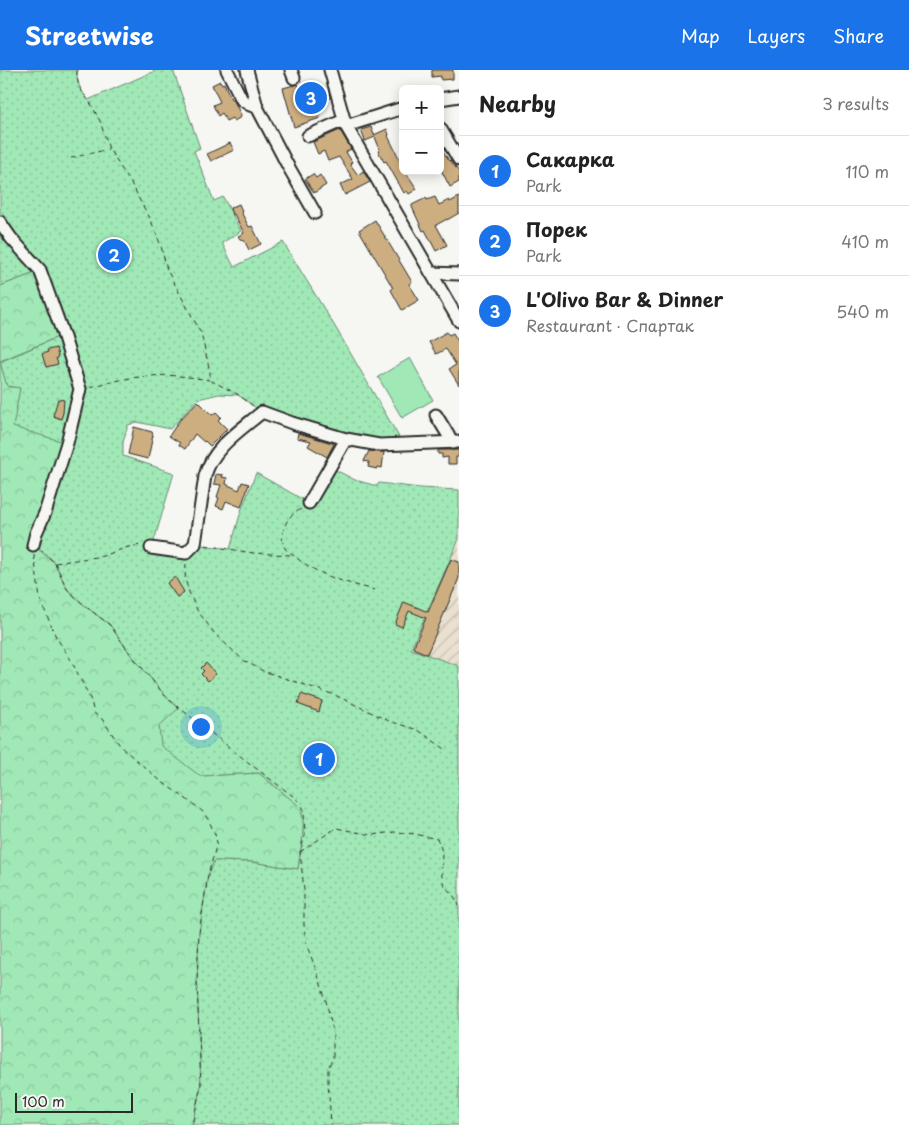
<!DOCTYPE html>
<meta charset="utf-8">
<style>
:root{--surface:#fff;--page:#f2f2f2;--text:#222;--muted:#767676;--line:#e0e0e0;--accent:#1a73e8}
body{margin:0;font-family:"Playpen Sans",sans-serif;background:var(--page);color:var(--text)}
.controls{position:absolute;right:15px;top:15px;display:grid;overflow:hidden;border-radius:8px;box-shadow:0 2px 12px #0003}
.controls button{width:45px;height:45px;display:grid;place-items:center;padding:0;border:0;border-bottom:1px solid var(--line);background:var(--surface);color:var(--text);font:25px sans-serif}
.scale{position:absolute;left:15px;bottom:12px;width:118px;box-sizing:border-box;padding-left:5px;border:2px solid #2b2b2b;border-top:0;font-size:14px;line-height:18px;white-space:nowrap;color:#2b2b2b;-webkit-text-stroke:4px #f6f6f2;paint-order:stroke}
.you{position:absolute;left:200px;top:656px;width:18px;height:18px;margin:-12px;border:4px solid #fff;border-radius:50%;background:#1a73e8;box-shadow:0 0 0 8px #1a73e833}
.badge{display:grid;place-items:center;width:32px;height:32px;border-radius:50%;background:var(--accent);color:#fff;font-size:16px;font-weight:700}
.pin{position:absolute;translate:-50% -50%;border:2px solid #fff;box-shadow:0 1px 5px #0006}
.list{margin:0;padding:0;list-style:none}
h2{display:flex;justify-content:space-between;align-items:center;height:65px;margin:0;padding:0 20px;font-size:21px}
h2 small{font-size:16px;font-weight:400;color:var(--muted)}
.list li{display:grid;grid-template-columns:32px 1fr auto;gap:15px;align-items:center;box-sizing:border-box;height:70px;padding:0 20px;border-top:1px solid var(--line)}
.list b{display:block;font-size:19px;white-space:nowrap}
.list p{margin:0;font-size:16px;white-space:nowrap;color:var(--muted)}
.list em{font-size:16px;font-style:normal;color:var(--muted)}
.map{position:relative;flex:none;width:459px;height:1055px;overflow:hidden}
header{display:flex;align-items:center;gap:30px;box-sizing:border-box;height:70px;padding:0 25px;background:var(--accent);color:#fff}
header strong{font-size:24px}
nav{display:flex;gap:28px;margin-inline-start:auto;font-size:18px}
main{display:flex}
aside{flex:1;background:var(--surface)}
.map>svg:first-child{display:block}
.industrial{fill:url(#industrial-furrows)}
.green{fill:#a0e8b6;stroke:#668a70}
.forest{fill:url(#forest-crowns);stroke:#668a70}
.garden{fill:url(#garden-dots);stroke:#668a70}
.building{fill:#ccae81;stroke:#2b2b2b}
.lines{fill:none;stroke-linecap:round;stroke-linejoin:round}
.minor-casing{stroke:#2b2b2b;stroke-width:15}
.path{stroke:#2b2b2b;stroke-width:1;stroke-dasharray:5 4;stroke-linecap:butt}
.minor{stroke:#f6f6f2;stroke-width:11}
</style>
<header>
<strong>Streetwise</strong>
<nav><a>Map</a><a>Layers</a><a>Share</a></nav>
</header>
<main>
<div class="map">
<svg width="459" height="1055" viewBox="0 0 459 1055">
<defs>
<pattern id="industrial-furrows" width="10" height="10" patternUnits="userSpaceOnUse" patternTransform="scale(1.25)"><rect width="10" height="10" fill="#e9e0d0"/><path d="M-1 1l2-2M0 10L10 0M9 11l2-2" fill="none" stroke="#c8c0b3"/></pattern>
<pattern id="forest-crowns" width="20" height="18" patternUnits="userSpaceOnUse" patternTransform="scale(1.25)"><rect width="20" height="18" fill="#a0e8b6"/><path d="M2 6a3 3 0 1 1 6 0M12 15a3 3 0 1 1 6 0" fill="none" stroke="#8ac79d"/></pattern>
<pattern id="garden-dots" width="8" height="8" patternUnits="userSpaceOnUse" patternTransform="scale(1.25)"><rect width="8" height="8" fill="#a0e8b6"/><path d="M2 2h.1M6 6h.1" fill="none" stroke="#8ac79d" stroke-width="1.8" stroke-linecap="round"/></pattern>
</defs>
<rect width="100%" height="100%" fill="#f6f6f2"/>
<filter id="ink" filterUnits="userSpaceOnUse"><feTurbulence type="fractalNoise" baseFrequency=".02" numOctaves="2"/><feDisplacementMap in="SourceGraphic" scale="10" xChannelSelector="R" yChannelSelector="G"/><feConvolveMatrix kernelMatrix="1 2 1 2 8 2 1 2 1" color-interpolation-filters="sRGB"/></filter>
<g filter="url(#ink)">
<!-- industrial -->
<polygon class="industrial" points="459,469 459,596 411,580"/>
<!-- green -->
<polygon class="green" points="410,288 433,330 402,348 378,307"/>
<!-- forest -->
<path class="forest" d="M37 202 60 266 0 291 8 317H20L67 373 33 475 55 493 67 519 86 536 110 555 129 582 167 628 179 638 200 706 259 703 300 736C308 752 300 782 298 799L251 792 215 791 200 978 201 1016 192 1055H0V216Z"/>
<!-- garden -->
<path class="garden" d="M0 0H77C76 13 81 20 88 30L157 0H173L200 78 194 81 214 131 223 127 241 161 222 173 234 197 283 172 337 260 403 374 379 375 262 342 238 325 219 324 198 329 170 359 137 352 128 355 123 372V386L174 403 152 478 186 483 195 474 230 479 242 438 256 403 309 433 330 397 355 410 377 416 379 413 420 418 459 420V469L411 579 459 596V1055H192L201 1016 197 911 199 863 208 805 214 791 251 792 298 799C300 782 308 752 299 736L259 703 200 706 161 676 159 656 179 638 167 628 129 582 110 555 85 536 67 519 55 493 43 482 33 475 67 373 13 357 20 318 7 316 0 292 60 266 37 202 0 216Z"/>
<!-- building -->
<g class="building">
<polygon points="432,0 453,0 453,9 441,10 441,6 432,7"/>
<polygon points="220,11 222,14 224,13 231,29 233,29 241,45 241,47 234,51 232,48 226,51 222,43 218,46 213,35 220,32 212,15"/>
<polygon points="298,14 299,18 303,17 304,19 312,16 319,40 320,48 294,57 283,18"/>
<polygon points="371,57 374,65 387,59 389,65 388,66 403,96 403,101 405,101 417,119 409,124 407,121 404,123 386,91 384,92 378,81 380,80 375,67 365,71 361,60"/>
<polygon points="340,60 351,79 346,82 352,92 350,94 358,105 363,101 370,112 345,125 340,115 353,109 339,87 328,91 324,81 318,84 313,72"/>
<polygon points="230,73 234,80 211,91 207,84"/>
<polygon points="440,76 449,91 450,90 459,102 459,112 450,117 440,98"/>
<polygon points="313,104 316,108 320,105 326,115 314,123 305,109"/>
<polygon points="435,127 439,135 449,130 450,132 459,127 459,143 447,150 447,149 436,155 447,175 436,181 425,160 423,161 412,137 412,135 426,128 427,130"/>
<polygon points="239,134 242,141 241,142 249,157 252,156 261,174 249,180 244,170 240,169 238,166 244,163 234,144 232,145 230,138"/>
<polygon points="375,150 412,212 409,214 419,230 402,240 391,220 393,218 359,160"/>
<polygon points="447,262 449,265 453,263 459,273 459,315 449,299 456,295 446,279 436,284 429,272"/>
<polygon points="56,278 58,286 56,288 58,294 46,297 42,284 48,282 47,280"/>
<polygon points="58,329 64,330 63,343 61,349 53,346"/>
<polygon points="198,331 212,345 216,342 221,347 218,350 227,359 210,376 205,371 204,372 195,364 185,379 179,375 180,373 169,366 179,351"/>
<polygon points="134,357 152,362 153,365 148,389 128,384"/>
<polygon points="298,363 332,373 334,374 327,387 308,376 311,371 297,368"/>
<polygon points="438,380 459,380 459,387 456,387 456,394 448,394 448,387 442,388 442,384 438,384"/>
<polygon points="369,381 384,382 382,398 378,397 377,399 368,397 369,392 364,391"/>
<polygon points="216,404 223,405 222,407 227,408 226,414 239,420 242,412 249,414 241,437 226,431 223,439 216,436 219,428 217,427 221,415 214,414"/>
<polygon points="451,489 459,492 459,508 427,584 413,578 426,548 409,541 402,557 395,554 404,532 428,542"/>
<polygon points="175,507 184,522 177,527 167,513"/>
<polygon points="206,593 216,604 208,611 201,604 204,601 201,598"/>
<polygon points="301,624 322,631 319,642 298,634"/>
</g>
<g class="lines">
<defs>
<g id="minor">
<polyline points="227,0 242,30 250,35 257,37"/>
<polyline points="247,0 257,37 288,96 315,143"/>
<polyline points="291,0 294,8"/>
<polyline points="330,0 346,56 459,251"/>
<polyline points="440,29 459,26"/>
<polyline points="346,56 403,38"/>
<polyline points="440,58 459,90"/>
<polyline points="308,66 344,50"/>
<polyline points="0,152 11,168 40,200 63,264 80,319 67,373 45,443 36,463 33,475"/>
<polyline points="431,203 459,204"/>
<polyline points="436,345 453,373"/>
<polyline points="309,433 346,369"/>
<path d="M151 478 186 483 195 474 205 406C212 378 241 360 262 342L292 353 346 369 379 375 459 372"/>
</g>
</defs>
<!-- minor casing -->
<use href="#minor" class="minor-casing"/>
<!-- path -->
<g class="path">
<polyline points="77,0 77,7 79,17 91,34 100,51 109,79 135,120 140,131 150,148 161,176 167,200 201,263 210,302 210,310 239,325 253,336"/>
<polyline points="71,88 109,79"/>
<path d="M90 317C110 312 130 307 151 306 170 304 190 307 209 310"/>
<path d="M301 439C290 445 285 451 283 463 282 467 282 473 285 478 286 481 291 483 293 485 316 505 346 513 375 520"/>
<polyline points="205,475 253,483 290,485"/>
<polyline points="42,481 55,493 103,486 128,477 141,475"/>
<polyline points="34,485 40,529 56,567 71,590 83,614 91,631 94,643 102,649 121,677 162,712 196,736 203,742 209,751 215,764 217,773 208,805 199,863 197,911 201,1016 192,1055"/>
<polyline points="55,493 67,519 85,536 110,555 129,582 167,628 258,700 293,726 301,734 304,740 305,766 300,782 304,820 304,855 306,873 319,908 326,931 333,961 333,988 328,998 328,1010 331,1055"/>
<polyline points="186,494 185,509 189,522 197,540 215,564 243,590 263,601 335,625 389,651 418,660 445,679"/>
<path d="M300 782 336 758 371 765 394 762 415 764 437 769C446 782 439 798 443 812 445 818 452 823 455 828 457 831 458 833 459 836"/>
</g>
<!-- minor -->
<use href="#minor" class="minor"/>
</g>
</g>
</svg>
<div class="controls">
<button>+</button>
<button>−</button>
</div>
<div class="scale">100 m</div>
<div class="you"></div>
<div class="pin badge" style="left:319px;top:689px">1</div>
<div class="pin badge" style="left:114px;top:185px">2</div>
<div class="pin badge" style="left:311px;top:28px">3</div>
</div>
<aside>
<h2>Nearby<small>3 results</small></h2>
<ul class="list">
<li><span class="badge">1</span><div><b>Сакарка</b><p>Park</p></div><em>110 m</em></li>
<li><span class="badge">2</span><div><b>Порек</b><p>Park</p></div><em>410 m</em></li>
<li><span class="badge">3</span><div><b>L'Olivo Bar &amp; Dinner</b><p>Restaurant · Спартак</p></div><em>540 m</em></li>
</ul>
</aside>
</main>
